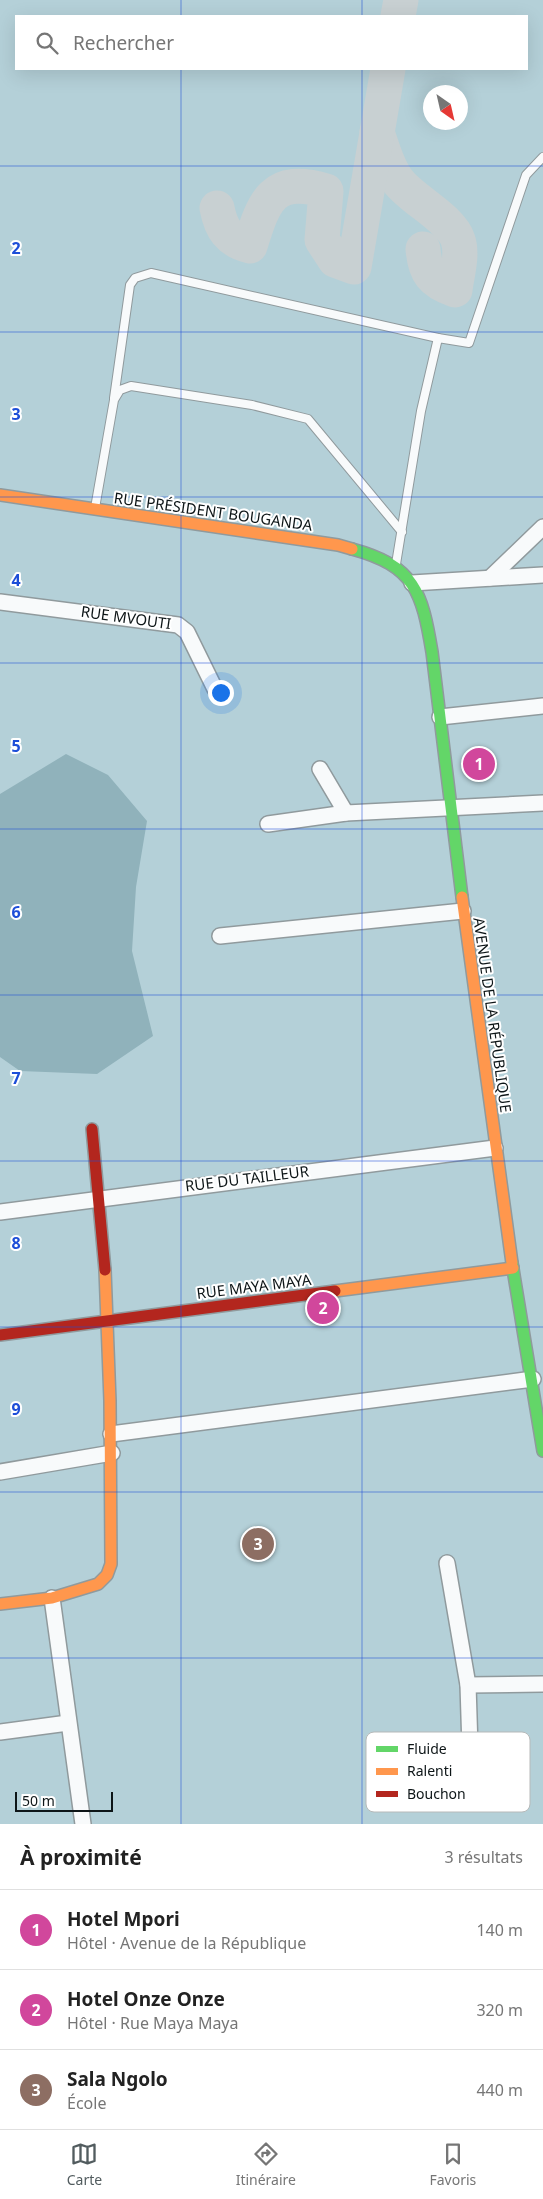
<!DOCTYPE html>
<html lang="fr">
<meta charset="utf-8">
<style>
:root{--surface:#fff;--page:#f2f2f2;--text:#222;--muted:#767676;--line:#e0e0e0;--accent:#525c5f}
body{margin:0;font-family:"Noto Sans",sans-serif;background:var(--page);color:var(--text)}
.compass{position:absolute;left:423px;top:85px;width:45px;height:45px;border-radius:50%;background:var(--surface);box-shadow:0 5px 20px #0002;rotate:146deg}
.scale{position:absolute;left:15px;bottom:12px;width:98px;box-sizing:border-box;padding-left:5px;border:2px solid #0d1517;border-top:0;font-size:14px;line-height:18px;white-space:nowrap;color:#0d1517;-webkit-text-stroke:4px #fff;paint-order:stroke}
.you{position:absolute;left:220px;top:692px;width:18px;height:18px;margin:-12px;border:4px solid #fff;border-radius:50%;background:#1a73e8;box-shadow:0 0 0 8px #1a73e833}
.badge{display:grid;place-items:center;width:32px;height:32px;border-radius:50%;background:var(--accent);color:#fff;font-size:16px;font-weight:700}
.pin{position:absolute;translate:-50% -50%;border:2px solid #fff;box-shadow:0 1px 5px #0006}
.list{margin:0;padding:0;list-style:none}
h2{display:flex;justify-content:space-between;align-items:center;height:65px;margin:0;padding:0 20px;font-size:21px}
h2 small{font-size:16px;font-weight:400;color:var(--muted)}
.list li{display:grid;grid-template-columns:32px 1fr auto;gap:15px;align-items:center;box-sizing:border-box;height:80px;padding:0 20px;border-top:1px solid var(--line)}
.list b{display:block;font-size:19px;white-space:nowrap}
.list p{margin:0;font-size:16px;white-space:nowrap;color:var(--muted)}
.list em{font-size:16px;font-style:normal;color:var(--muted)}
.icon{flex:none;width:28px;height:28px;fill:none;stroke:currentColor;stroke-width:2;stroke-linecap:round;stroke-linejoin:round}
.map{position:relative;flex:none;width:543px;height:1824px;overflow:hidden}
.search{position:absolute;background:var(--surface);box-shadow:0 5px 20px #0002;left:15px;right:15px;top:15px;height:55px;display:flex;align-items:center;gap:12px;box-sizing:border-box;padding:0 18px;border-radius:0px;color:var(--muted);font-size:19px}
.sheet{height:305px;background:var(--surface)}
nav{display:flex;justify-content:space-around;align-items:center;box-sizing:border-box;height:70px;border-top:1px solid var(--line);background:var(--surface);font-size:14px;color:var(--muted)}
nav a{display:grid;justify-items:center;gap:2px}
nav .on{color:var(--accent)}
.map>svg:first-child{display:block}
.green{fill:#b4d0d8;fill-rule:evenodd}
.water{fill:#90b2bb}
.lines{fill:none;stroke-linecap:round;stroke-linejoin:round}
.taxiway{stroke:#c8d0d2;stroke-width:35}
.lane-casing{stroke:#909a9d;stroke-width:10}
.street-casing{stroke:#909a9d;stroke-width:18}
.fast-casing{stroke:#909a9d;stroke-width:14}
.slow-casing{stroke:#909a9d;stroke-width:14}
.jam-casing{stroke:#909a9d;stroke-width:14}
.lane{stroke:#f8fafb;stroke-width:8}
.street{stroke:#f8fafb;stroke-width:15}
.fast{stroke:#63d668;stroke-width:11}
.slow{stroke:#ff974d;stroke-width:11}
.jam{stroke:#b3261e;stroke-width:11}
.grid{fill:none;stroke:#1d4ed8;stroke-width:1;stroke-opacity:0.55}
.labels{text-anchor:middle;stroke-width:4;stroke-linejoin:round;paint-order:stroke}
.street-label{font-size:15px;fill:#0d1517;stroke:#fff}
.key{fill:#fff;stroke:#b6b9b9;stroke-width:1}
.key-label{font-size:14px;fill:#0d1517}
.grid-label{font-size:16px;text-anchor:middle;font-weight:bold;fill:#1d4ed8;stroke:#fff;stroke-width:4;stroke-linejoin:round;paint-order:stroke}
</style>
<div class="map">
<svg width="543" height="1824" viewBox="0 0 543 1824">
<rect width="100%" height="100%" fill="#d3e0e4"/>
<!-- green -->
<path class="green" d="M0 0H543V1824H0ZM16 16H527V69H16ZM430 92H460V122H430Z"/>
<!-- water -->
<polygon class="water" points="66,754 108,775 147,821 136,887 132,951 153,1036 97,1074 20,1071 0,1057 0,794"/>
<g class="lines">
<!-- taxiway -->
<g class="taxiway">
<polyline points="398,16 401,0"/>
<path d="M377 132C383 149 387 167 398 181 412 200 451 218 458 240 463 255 457 274 455 290 432 282 425 273 423 249"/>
<path d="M217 208C221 229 229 241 250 246 264 201 272 175 326 191L322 240 335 260 354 267 388 69"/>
</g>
<defs>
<g id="lane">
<polyline points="114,398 130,285 135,278 151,273 438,338"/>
<polyline points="95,508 114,400 120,390 131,386 252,405 308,419 402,532"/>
<polyline points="396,564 421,411 438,338 469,343 526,175 543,157"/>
</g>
<g id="street">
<polyline points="490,578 543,527"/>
<polyline points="412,583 543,575"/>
<polyline points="0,602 178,625 187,632 215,689"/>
<polyline points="440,717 543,706"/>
<polyline points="320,769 346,813"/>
<polyline points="268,824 346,813 543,803"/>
<polyline points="220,936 463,911"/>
<polyline points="0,1212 495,1148"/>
<polyline points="111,1434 533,1379"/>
<polyline points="0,1472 112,1453"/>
<polyline points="447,1563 468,1685 470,1748"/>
<polyline points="52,1598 83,1824"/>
<polyline points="468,1685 543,1684"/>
<polyline points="0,1732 68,1723"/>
</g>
<g id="fast">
<path d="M352 549C415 566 422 592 432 652L462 897"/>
<polyline points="512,1263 543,1451"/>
</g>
<g id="slow">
<polyline points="0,495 338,545 352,549"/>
<polyline points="462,897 512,1263"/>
<polyline points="335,1291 513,1268"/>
<polyline points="0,1604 52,1598 98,1584 107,1575 111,1564 110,1401 105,1270"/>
</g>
<g id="jam">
<polyline points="92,1129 105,1270"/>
<polyline points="0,1335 335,1291"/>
</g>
</defs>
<!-- lane casing -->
<use href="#lane" class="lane-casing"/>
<!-- street casing -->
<use href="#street" class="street-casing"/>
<!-- fast casing -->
<use href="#fast" class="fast-casing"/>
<!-- slow casing -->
<use href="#slow" class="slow-casing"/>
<!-- jam casing -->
<use href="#jam" class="jam-casing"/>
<!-- lane -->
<use href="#lane" class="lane"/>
<!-- street -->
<use href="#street" class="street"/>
<!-- fast -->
<use href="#fast" class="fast"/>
<!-- slow -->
<use href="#slow" class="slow"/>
<!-- jam -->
<use href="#jam" class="jam"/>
</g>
<!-- grid -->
<path class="grid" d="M181 0V16M362 0V16M181 69V1824M362 69V1824M0 166H543M0 332H543M0 497H543M0 663H543M0 829H543M0 995H543M0 1161H543M0 1327H543M0 1492H543M0 1658H543"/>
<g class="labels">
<!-- street labels -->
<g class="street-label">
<text transform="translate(213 512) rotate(8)" y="5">RUE PRÉSIDENT BOUGANDA</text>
<text transform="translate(126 618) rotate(8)" y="5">RUE MVOUTI</text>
<text transform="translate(492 1015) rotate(82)" y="5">AVENUE DE LA RÉPUBLIQUE</text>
<text transform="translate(247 1179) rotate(-7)" y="5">RUE DU TAILLEUR</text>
<text transform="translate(254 1287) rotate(-7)" y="5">RUE MAYA MAYA</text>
</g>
</g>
<!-- legend -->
<rect x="366" y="1732" width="164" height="80" rx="8" class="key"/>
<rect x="376" y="1746" width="22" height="6" fill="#63d668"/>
<rect x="376" y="1768" width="22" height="7" fill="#ff974d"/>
<rect x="376" y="1791" width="22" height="6" fill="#b3261e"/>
<g class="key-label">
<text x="407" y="1754">Fluide</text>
<text x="407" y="1776">Ralenti</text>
<text x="407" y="1799">Bouchon</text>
</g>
<g class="grid-label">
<text x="16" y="254">2</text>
<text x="16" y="420">3</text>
<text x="16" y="586">4</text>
<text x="16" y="752">5</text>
<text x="16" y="918">6</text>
<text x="16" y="1084">7</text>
<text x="16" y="1249">8</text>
<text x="16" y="1415">9</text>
</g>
</svg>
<svg class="compass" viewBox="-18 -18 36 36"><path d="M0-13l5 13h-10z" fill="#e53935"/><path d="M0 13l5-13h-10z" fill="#767676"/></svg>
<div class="scale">50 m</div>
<div class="you"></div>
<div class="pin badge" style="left:479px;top:764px;background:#d1479c">1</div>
<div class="pin badge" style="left:323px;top:1308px;background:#d1479c">2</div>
<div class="pin badge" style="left:258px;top:1544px;background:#8d6e63">3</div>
<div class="search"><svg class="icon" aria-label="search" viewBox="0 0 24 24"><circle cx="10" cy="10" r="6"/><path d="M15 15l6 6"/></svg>Rechercher</div>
</div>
<section class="sheet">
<h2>À proximité<small>3 résultats</small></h2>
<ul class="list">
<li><span class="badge" style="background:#d1479c">1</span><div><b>Hotel Mpori</b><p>Hôtel · Avenue de la République</p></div><em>140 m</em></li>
<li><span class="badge" style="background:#d1479c">2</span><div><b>Hotel Onze Onze</b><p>Hôtel · Rue Maya Maya</p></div><em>320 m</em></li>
<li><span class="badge" style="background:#8d6e63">3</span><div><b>Sala Ngolo</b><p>École</p></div><em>440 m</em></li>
</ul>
</section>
<nav>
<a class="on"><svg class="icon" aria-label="map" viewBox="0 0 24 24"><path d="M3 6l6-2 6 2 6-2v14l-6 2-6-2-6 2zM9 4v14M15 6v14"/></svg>Carte</a>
<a><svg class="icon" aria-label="directions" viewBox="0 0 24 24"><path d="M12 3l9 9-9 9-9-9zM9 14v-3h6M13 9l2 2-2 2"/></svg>Itinéraire</a>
<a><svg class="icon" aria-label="saved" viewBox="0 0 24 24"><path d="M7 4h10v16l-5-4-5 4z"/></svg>Favoris</a>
</nav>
